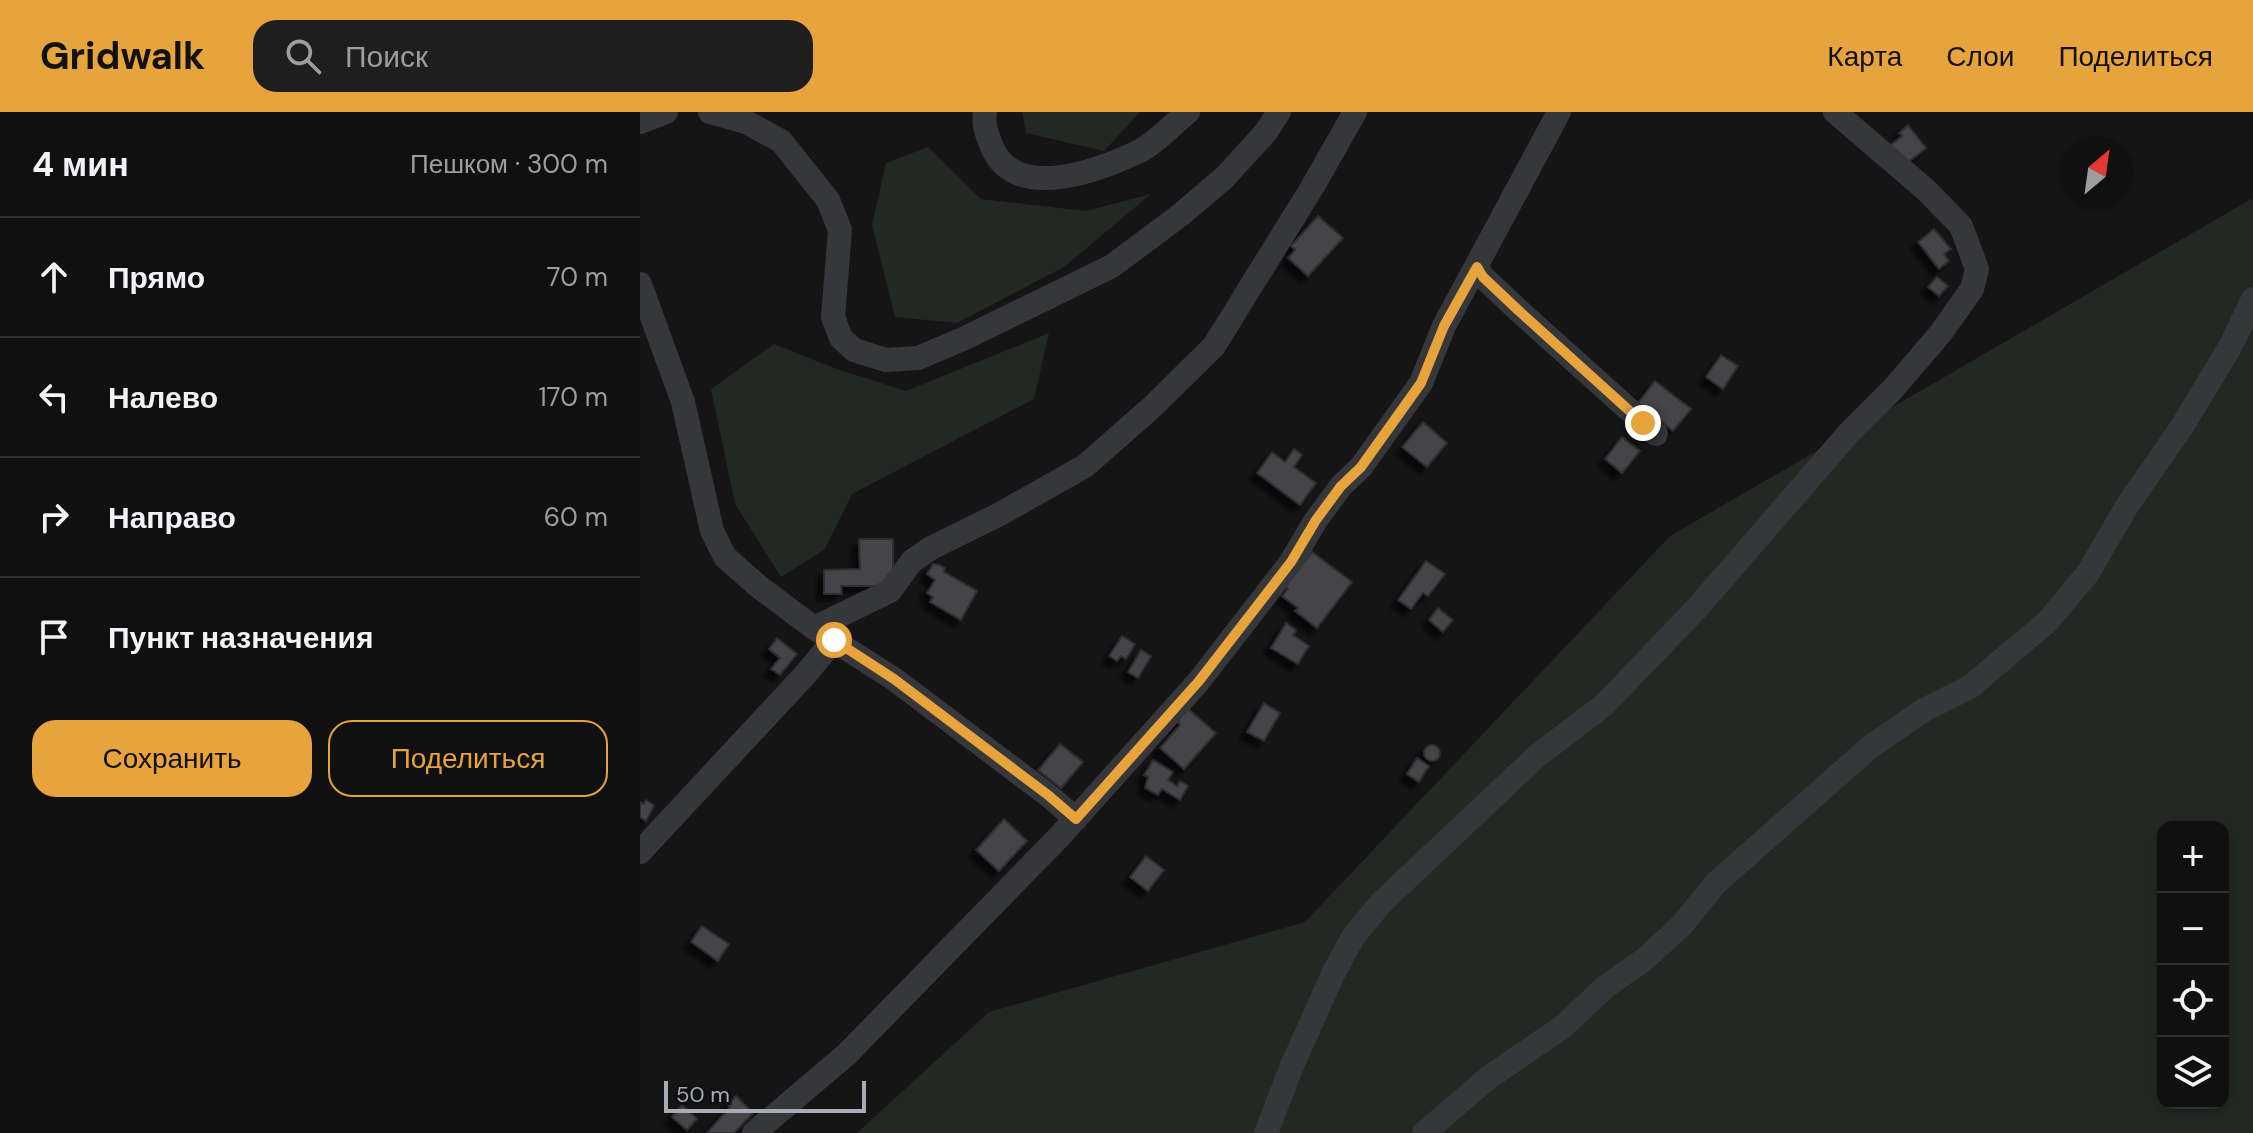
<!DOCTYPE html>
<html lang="ru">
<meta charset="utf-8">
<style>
:root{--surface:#101010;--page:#1e1e1e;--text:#f1f3f6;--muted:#9c9d9f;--line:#303030;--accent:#e7a33c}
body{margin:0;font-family:"DM Sans",sans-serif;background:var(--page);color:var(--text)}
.controls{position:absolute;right:24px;bottom:24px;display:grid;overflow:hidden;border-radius:16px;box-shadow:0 2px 6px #0004}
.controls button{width:72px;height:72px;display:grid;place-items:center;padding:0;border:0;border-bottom:2px solid var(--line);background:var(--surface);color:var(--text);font:40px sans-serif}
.compass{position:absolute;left:1421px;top:24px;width:72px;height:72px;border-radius:50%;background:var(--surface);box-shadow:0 2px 6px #0004;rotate:29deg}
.scale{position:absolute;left:24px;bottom:20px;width:202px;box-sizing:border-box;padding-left:8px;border:4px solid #a7adb6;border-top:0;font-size:22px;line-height:28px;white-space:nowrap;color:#a7adb6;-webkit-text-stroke:6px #101011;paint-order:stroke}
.stop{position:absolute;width:24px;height:24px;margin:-18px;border:6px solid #e7a33c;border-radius:50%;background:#fff}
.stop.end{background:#e7a33c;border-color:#fff;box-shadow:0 2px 8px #0008}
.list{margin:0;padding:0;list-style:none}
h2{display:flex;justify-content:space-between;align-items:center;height:104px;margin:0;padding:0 32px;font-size:34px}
h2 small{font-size:26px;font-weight:400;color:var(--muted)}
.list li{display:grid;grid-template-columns:52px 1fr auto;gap:24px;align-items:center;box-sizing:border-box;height:120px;padding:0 32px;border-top:2px solid var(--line)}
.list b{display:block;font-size:30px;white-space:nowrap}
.list em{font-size:26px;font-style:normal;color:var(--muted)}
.actions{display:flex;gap:16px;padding:24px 32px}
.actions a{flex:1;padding:18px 0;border:2px solid var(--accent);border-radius:24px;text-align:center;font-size:28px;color:var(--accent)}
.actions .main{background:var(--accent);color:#111}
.icon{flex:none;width:44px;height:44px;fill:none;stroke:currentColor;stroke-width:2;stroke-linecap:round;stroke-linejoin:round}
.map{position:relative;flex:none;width:1613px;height:1021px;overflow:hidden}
header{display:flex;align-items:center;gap:48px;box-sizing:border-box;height:112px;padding:0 40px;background:var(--accent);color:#111}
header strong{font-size:38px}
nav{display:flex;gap:44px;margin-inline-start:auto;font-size:28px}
.search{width:560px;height:72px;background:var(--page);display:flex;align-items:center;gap:20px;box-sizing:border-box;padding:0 28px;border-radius:24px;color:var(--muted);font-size:30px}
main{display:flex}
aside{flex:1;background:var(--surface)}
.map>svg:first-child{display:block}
.green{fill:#212922;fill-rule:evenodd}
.building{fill:#444549;stroke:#2f2f32;stroke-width:2;filter:url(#shadow)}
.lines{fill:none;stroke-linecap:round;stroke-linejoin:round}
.minor{stroke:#36373b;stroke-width:24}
.route{stroke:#e7a33c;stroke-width:10}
</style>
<header>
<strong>Gridwalk</strong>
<div class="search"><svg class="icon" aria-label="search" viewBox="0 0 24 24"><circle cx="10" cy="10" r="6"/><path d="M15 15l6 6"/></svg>Поиск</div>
<nav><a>Карта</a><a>Слои</a><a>Поделиться</a></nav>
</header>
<main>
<aside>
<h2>4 мин<small>Пешком · 300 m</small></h2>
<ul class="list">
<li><svg class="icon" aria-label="ahead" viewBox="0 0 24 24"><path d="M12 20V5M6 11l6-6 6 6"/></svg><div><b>Прямо</b></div><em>70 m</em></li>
<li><svg class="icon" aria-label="left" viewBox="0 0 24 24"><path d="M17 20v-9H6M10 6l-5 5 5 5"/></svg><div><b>Налево</b></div><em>170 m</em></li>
<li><svg class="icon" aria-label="right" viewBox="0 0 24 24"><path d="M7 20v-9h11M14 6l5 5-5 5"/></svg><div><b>Направо</b></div><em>60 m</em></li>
<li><svg class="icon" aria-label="arrive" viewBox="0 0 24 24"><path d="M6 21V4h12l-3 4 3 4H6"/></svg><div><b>Пункт назначения</b></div></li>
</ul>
<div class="actions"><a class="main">Сохранить</a><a>Поделиться</a></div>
</aside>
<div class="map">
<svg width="1613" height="1021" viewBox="0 0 1613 1021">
<defs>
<filter id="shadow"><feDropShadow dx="-7" dy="7" stdDeviation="2" flood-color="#0009"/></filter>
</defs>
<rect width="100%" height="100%" fill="#151516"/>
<!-- green -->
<g class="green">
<polygon points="382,0 500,0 464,39 386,21"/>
<polygon points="288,35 341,87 446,99 511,82 424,155 317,211 255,205 232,113 246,51"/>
<path d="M1613 86V1021H217L349 900 665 810 1030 424ZM1523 715H1583V991H1523Z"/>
<polygon points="409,221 394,287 212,382 184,438 141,465 95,392 71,277 134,232 194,256 266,279"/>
</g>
<!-- building -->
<g class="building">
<polygon points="1268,13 1286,36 1262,55 1247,36 1262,24 1259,21"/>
<polygon points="678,104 703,126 668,164 648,146 655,138 651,134"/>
<polygon points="1294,117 1311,137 1304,142 1309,149 1299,157 1278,130"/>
<polygon points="1297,165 1308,174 1299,184 1288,175"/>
<polygon points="1081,243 1098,254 1083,277 1066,265"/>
<polygon points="1015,269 1051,297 1033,319 998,291"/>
<polygon points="783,310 807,331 787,355 762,335"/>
<polygon points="982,325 1000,339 982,361 965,347"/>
<polygon points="654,337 662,343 654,355 676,371 660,393 617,361 632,340 645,350"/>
<polygon points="219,427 253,427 253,474 201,474 202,482 184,482 184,458 220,457"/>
<polygon points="672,440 712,470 677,516 655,499 658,496 642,484 648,477 645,474"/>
<polygon points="786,449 805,462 788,484 783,481 771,497 758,488"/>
<polygon points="293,452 299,453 305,456 304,460 337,479 321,508 290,490 293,485 287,481 295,468 287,462"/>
<polygon points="798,496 813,508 803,520 789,508"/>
<polygon points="646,511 656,518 653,523 669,534 658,552 631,536"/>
<polygon points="482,524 495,532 486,547 481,544 477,549 469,544"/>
<polygon points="137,526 157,542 140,563 131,557 140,546 129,537"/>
<polygon points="501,538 511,544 498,566 488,560"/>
<polygon points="624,591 640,601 624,629 607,620"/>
<polygon points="548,597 576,621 544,657 520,636 540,613 537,609"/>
<polygon points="420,632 443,650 421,676 398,658"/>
<circle cx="792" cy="641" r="8"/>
<polygon points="777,646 789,654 779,670 767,662"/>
<polygon points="513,648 533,660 528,668 537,674 540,669 548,674 540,688 522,677 518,683 505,676 508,665 504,663"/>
<polygon points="6,688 14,693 6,709 0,705 0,690 4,692"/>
<polygon points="364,707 387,729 359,759 336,738"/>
<polygon points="506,744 524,758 508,779 490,765"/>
<polygon points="62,814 89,832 78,849 51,830"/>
<polygon points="96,984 113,1001 94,1021 67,1021 90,995 88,993"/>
<polygon points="42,993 57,1007 47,1018 32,1005"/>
</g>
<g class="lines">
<!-- minor -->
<g class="minor">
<polyline points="70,0 106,10 141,29 188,88 200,118 193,205 201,226 214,238 246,248 278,246 323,227 472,154 539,104 584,66 626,20 639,0"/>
<path d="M345 0C343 14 347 22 352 35 375 91 460 58 500 39 517 30 533 12 548 0"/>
<polyline points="0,10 26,0"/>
<polyline points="837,155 843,165 878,198 1016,322"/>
<polyline points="0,172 43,290 72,419 85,445 118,474 174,516 254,567 408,683 436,707"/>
<polyline points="174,516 250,479 272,449 291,436 360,402 445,354 511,296 574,234 673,74 715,0"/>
<polyline points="0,740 164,564 194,528"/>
<polyline points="114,1021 207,942 419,725 559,569 651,450 676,408 701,374 721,355 781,271 804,214 919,0"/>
<polyline points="626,1021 651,956 694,860 713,825 741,791 897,644 964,593 1057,496 1208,322 1252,278 1300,222 1332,177 1337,157 1321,114 1286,78 1195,0"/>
<polyline points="784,1021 848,966 924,914 965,875 1005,847 1042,813 1075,772 1230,635 1284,598 1330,575 1408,509 1448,461 1487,394 1543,313 1590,235 1613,187"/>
</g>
</g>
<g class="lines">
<!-- route -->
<polyline class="route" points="194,528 254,567 408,683 436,707 559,569 651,450 676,408 701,374 721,355 781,271 804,214 837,155 843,165 878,198 1003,311"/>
</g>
</svg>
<div class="controls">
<button>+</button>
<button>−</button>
<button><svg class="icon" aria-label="locate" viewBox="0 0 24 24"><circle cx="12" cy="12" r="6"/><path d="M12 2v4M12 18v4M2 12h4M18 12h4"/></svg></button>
<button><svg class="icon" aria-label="layers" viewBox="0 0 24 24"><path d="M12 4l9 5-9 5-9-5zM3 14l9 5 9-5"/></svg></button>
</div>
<svg class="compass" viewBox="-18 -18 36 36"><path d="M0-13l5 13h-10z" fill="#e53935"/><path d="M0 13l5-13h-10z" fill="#9c9d9f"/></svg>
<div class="scale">50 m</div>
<div class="stop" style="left:194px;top:528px"></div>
<div class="stop end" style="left:1003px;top:311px"></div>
</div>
</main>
